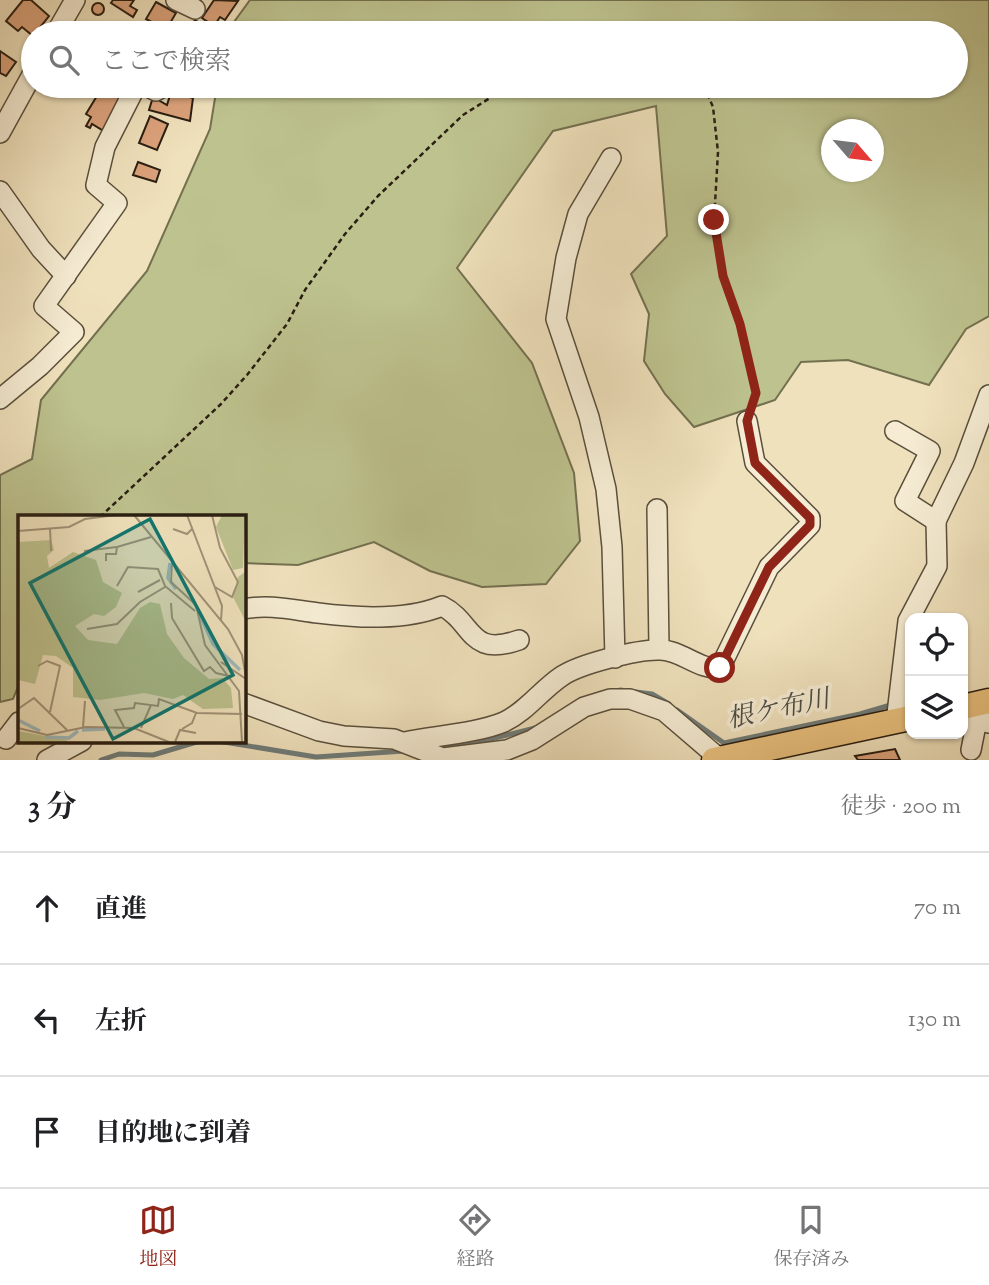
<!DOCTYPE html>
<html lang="ja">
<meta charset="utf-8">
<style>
:root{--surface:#fff;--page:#f6f6f6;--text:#202124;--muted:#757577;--line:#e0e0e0;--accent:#8f2418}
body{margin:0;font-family:"Sorts Mill Goudy","Noto Serif JP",serif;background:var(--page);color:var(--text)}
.controls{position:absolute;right:21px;bottom:21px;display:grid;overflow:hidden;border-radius:14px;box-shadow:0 2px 5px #0004}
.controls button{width:63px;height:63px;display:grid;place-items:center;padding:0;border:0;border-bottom:2px solid var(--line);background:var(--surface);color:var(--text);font:35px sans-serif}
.compass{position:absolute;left:821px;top:119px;width:63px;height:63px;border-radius:50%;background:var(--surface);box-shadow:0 2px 5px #0004;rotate:118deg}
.stop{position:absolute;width:21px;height:21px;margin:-16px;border:5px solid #8f2418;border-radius:50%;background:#fff}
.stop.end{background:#8f2418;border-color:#fff;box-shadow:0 2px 7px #0008}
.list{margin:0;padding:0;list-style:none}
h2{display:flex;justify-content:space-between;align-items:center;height:91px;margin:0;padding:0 28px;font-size:30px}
h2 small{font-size:23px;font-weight:400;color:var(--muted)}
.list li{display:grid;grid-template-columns:46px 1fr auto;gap:21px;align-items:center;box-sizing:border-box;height:112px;padding:0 28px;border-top:2px solid var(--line)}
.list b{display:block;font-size:26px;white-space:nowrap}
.list em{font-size:23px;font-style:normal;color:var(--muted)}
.icon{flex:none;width:38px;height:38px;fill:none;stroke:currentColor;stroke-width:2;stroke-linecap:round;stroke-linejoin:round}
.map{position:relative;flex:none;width:989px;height:760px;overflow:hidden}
.search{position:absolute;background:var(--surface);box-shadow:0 2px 5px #0004;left:21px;right:21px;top:21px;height:77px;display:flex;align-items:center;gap:18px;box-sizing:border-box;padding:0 24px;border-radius:38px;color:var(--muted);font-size:26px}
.sheet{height:427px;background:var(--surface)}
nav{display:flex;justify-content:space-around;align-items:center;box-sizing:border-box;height:98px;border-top:2px solid var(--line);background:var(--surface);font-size:19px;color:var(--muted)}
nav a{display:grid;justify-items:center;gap:4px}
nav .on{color:var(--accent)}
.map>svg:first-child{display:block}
.green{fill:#bdc28e;stroke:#737050;stroke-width:2;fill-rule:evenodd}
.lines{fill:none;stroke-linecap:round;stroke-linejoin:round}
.stream{stroke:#707c79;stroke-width:5}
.building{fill:#dba27b;stroke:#291e12;stroke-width:2}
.minor-casing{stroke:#5a4f3c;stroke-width:22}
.major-casing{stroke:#291e12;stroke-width:27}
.path{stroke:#291e12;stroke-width:2.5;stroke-dasharray:5 3.5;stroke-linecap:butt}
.minor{stroke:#f5ecd3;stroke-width:19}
.major{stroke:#e8c07e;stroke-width:24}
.route{stroke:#8f2418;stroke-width:9}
.labels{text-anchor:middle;stroke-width:7;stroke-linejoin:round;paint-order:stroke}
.water-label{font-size:26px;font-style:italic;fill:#4d4d45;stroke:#f5ecd3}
.inset-river{fill:none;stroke:#a0babd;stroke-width:3.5}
.inset-road{fill:none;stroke:#a09378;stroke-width:2}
.view{fill:#0f766e;fill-opacity:0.15;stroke:#0f766e;stroke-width:3.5}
.inset-edge{fill:none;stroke:#291e12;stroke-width:3.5}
</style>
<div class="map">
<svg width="989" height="760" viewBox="0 0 989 760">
<rect width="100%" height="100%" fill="#efe1bc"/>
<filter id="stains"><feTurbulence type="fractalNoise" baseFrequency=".00286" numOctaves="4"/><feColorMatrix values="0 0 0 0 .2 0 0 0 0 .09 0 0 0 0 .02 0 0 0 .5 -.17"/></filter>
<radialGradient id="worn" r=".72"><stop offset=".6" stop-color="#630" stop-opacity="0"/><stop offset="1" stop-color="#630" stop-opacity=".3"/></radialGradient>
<!-- green -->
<path class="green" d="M250 0H989V316L966 329 929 385 848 360 801 362 775 400 694 427 665 394 644 361 649 314 631 274 667 236 656 106 553 131 457 268 532 363 574 473 580 541 546 584 482 587 430 571 374 542 298 565 243 563V517H19V684L13 699 0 702V475L32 459 41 400 147 271 210 129 217 86H956V33H226ZM832 130H874V172H832Z"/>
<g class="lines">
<!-- stream -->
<g class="stream">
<polyline points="620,690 652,694 669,704"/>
<polyline points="677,710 724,743 860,714 894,704"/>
<polyline points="218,741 316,757 404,751"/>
<polyline points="435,747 487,740 535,728"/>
<polyline points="101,760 119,754 153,755 200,741"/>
</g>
</g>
<!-- building -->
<g class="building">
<polygon points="23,0 31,0 49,16 33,36 22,27 18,31 6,21"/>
<polygon points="113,0 134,0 130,6 137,10 133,17 111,3"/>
<polygon points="214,0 238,1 225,20 220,17 214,26 202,18"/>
<polygon points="156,2 176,13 166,30 167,33 157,33 161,27 146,19"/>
<circle cx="98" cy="9" r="6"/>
<polygon points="195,20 208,28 205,33 186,33"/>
<polygon points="136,24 153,33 128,33"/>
<polygon points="0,51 16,62 6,76 0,73"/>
<polygon points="103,86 121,86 129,90 107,133 92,124 90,128 86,126 91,117 86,114"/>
<polygon points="171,92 193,98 190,121 149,110 153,97 167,105"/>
<polygon points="150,116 168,124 157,150 139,143"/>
<polygon points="138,162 160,170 156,182 133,175"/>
<polygon points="895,749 900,760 858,760 855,756"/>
</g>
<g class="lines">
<defs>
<g id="minor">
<polyline points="176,0 195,9"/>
<polyline points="56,33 75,0"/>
<polyline points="146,86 156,91 165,86"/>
<polyline points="0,133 33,73"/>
<polyline points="611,158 578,214 566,258 556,319 589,417 606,489 612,547 615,658"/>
<polyline points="0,191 41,249 66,276"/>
<polyline points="0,399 40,366 74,332 44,306 117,203 96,185 105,147 136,86"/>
<polyline points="895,431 930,451 905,501 936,521 964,463 989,395"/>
<polyline points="657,509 659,649"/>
<path d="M243 609C269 604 293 610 318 613 357 618 405 621 442 606 474 622 468 658 519 640"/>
<polyline points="243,703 319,731 344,736 394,739 443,758 507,750 532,740 584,707 610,699 630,699 664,711 720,759"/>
<polyline points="963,708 977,720 989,723"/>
<polyline points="896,722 908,621 937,566 936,521"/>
<polyline points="6,739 19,722"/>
<path d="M405 742C434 736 478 733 504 722 527 711 541 690 562 676 580 664 638 649 660 650 682 650 698 670 720 668L769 567 810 525V518L755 463 747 421"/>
<polyline points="971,750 977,720"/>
<polyline points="47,760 82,741"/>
</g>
<g id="major">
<polyline points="963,707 989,701"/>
<polyline points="714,760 910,718"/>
</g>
</defs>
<!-- minor casing -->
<use href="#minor" class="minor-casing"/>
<!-- major casing -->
<use href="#major" class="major-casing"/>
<!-- path -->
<g class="path">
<polyline points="704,86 713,107 718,152 714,221 723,277 740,324 756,393 753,403"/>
<polyline points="100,517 221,404 247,375 287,324 305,290 345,234 378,196 463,115 509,86"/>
</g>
<!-- minor -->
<use href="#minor" class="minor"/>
<!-- major -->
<use href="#major" class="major"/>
</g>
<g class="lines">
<!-- route -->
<polyline class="route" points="714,220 723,276 740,324 756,393 747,421 755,463 810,518 810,525 769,567 720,668"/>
</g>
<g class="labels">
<!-- water labels -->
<g class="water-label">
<text transform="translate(778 708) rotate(-12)" y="9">根ケ布川</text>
</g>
</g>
<!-- overview -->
<g transform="translate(18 515)">
<rect width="228" height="228" fill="#efe1bc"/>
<path d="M204 0H227L225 53 215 55 198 12ZM33 25 36 35 29 41 31 53 55 37 78 45 85 67 104 78 98 92 86 101 76 99 57 111 70 125 99 129 122 93 132 87 142 89 149 119 166 143 191 164 204 163 213 173 215 193 185 194 165 180 155 184 126 178 82 185 55 182V153L38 141 25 140 17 169 0 165V27ZM227 57V105L215 82 220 62ZM0 216 49 225V227H0Z" fill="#bdc28e"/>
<path class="inset-river" d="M152 48 150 63 158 74M181 98 195 129 222 155M0 205 22 216M64 215 87 214M27 222 51 223 60 216"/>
<path class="inset-road" d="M116 0 210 114 224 140 228 162M169 0 204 91 203 105M194 0 202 33 220 67 214 82 197 72M32 13 33 36M155 14 169 19 174 14M0 16 51 12 67 4 98 0M99 32 133 22M66 36 99 32 98 39H88V46M154 48 153 67 178 90 187 130 221 176 224 227M99 71 110 52 140 54 147 71 177 96M120 77 142 65M153 88 154 103 186 156 192 152 198 158 211 161M69 114 99 109 122 87 147 72M203 147 228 164M20 151 29 146 42 151 32 197M0 194 16 183 50 216M65 212 67 186M106 212 97 195 116 193 117 188 140 191 141 184 179 198 224 199M0 213 29 220 68 212 116 213 151 227M123 213 133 190M164 214 174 208 178 198M157 227 162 215 178 218"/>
<path class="view" d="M132 4 215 160 95 224 12 68Z"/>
<rect width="228" height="228" class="inset-edge"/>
</g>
<rect width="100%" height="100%" filter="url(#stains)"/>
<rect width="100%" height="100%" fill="url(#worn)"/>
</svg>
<div class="controls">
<button><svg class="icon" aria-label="locate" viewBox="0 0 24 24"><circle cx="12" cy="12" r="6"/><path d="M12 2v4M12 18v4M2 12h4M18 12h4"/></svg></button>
<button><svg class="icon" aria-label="layers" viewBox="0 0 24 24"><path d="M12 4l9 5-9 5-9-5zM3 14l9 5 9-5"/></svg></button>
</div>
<svg class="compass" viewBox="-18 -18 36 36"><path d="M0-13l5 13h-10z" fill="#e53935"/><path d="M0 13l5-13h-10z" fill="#757577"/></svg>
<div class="stop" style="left:720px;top:668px"></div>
<div class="stop end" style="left:714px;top:220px"></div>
<div class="search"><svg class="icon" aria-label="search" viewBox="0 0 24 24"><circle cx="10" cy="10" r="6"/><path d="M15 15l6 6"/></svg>ここで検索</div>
</div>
<section class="sheet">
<h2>3 分<small>徒歩 · 200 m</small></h2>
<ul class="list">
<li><svg class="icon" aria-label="ahead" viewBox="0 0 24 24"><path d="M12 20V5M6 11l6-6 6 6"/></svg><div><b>直進</b></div><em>70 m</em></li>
<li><svg class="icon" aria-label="left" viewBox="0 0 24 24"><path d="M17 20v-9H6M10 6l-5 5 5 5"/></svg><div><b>左折</b></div><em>130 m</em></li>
<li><svg class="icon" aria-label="arrive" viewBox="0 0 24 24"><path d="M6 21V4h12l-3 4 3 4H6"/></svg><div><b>目的地に到着</b></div></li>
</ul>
</section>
<nav>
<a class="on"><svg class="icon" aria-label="map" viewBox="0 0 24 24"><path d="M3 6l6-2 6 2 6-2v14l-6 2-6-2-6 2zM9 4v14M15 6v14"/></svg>地図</a>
<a><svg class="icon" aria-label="directions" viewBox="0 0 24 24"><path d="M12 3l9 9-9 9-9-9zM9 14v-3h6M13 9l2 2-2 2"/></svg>経路</a>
<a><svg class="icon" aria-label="saved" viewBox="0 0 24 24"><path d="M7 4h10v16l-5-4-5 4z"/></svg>保存済み</a>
</nav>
